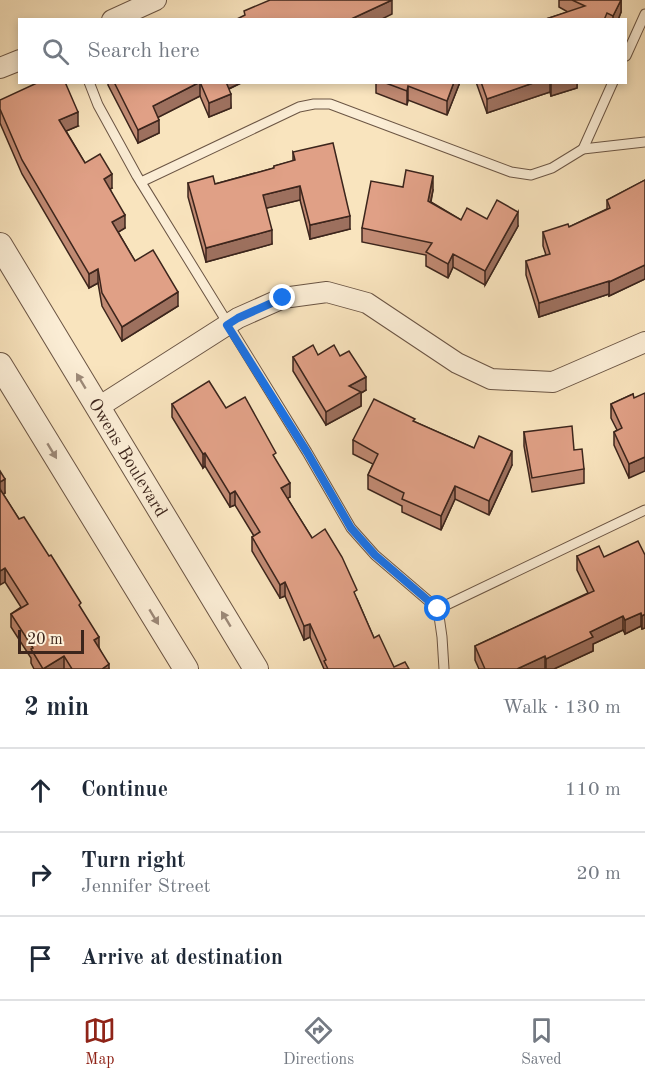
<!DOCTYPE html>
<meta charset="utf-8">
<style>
:root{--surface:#fff;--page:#f6f6f7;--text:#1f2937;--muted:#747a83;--line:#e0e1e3;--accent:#8f2418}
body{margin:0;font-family:"Old Standard TT",serif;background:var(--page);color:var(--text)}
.scale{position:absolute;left:18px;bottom:15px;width:66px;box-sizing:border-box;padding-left:6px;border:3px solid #3c251c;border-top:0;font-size:16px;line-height:21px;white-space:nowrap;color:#3c251c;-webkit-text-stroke:4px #fbedd5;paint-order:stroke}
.stop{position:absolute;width:18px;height:18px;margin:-14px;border:4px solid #1a73e8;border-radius:50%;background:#fff}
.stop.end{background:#1a73e8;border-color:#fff;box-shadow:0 2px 6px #0008}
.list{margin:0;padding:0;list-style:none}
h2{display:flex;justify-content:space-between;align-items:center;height:78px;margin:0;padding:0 24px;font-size:26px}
h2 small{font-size:20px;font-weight:400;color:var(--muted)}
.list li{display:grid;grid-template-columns:39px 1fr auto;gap:18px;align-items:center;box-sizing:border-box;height:84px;padding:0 24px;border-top:2px solid var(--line)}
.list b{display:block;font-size:22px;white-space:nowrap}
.list p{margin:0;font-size:20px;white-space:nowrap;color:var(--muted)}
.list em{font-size:20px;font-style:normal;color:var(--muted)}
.icon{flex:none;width:33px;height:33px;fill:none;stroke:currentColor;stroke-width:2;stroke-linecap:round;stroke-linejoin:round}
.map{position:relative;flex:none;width:645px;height:669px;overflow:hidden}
.search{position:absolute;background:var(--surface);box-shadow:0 3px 9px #0003;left:18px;right:18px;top:18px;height:66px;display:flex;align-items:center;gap:15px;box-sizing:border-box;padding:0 21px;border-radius:0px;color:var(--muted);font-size:22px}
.sheet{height:330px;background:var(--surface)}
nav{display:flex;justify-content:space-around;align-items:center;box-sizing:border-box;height:84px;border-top:2px solid var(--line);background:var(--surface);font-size:16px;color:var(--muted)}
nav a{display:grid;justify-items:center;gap:3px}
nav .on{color:var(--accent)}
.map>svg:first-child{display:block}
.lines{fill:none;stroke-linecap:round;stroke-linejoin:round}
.service-casing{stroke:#6b5544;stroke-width:11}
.minor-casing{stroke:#6b5544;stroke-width:22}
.tertiary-casing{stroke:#6b5544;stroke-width:26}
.service{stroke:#fbedd5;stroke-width:9}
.minor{stroke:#fbedd5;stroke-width:20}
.tertiary{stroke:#fbedd5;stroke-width:24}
.wall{fill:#c18a73;stroke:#3c251c;stroke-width:1.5}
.shaded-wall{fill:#9d705e;stroke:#3c251c;stroke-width:1.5}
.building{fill:#e0a086;stroke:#3c251c;stroke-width:1.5}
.oneway{fill:#9c8978}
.route{stroke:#1a73e8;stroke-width:8}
.labels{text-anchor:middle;stroke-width:6;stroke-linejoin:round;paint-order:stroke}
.street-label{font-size:18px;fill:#3c251c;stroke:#fbedd5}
</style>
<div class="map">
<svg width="645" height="669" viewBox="0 0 645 669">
<rect width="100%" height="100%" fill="#f9e4be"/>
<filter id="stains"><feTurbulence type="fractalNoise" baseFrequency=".00333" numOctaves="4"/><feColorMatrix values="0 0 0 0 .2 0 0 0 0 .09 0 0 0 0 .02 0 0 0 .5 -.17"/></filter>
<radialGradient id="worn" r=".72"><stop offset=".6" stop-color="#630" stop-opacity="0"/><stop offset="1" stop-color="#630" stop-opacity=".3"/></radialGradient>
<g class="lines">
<defs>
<g id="service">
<polyline points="626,56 645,14"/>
<polyline points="89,82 98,105 137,176 307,452 351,528 375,555 438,609 442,637 444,669"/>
<polyline points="583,149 613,82"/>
<polyline points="141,182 299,107 314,104 330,104 511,172 531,175 552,168 583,149 645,142"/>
<polyline points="438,609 645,510"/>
</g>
<g id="minor">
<polyline points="112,20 156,0"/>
<polyline points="0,68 20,60"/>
<polyline points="97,408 238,318 283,298 327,292 367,303 457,363 491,379 553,382 645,342"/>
</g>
<g id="tertiary">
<path id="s1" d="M0 245 256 669"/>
<polyline points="0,365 186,669"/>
</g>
</defs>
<!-- service casing -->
<use href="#service" class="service-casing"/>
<!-- minor casing -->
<use href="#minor" class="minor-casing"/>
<!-- tertiary casing -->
<use href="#tertiary" class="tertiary-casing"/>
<!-- service -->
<use href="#service" class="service"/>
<!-- minor -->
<use href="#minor" class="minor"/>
<!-- tertiary -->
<use href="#tertiary" class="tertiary"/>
</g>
<!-- wall -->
<g class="wall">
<polygon points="559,0 621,0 621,12 618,20 543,20 568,12 559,7"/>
<polygon points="108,82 243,82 229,89 231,108 209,117 200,96 158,117 159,133 138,143 108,85"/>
<polygon points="376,82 460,82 447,115 408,100 407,105 376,93"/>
<polygon points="476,82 577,82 577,88 551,96 550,92 487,113"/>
<polygon points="0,100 78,126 66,131 85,163 112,188 110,189 125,228 118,232 135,261 178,306 122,341 102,306 98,283 89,288 22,174 0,123"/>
<polygon points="293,152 350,229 310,239 300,200 266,208 272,244 206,262 188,197 188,183 215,184 274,168 274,166 293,161"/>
<polygon points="645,180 645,279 609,296 609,294 539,317 526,275 526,261 546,255 543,246 543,232 569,227 607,209 607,200"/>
<polygon points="403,187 433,190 431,202 461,220 487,219 518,226 485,285 453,267 448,278 426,266 426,255 362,242 362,228"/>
<polygon points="318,355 340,356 366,390 361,393 361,406 326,425 293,371 293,357"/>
<polygon points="633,394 629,478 614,445 614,432 617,430 611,418 611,404"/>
<polygon points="172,404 226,408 276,461 290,497 287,498 312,538 357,599 374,638 394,667 409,669 324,669 310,637 304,640 285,596 280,598 252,551 252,537 254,536 235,505 230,507 205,466 203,468 172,417"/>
<polygon points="415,422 512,465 489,515 455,499 441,530 402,512 402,506 368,489 368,475 373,464 353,454 353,440"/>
<polygon points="524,432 574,450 584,469 584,483 532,492 524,446"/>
<polygon points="0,471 5,493 3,494 19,519 81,609 109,669 34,669 31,663 31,658 11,627 11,614 21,607 5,582"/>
<polygon points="645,555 645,628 642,629 641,626 625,634 623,630 593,644 593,651 554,669 479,669 475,660 475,646 588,593 577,570 577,556 604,557"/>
</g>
<!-- shaded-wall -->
<g class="shaded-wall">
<polygon points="392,0 392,14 380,20 349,20"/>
<polygon points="621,0 621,12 618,20 613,20 613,16"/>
<polygon points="200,82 200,96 153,120 153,106"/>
<polygon points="224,82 243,82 224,91"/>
<polygon points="454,82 460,82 447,115 447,101"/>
<polygon points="536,82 550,82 550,92 487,113 487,99"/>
<polygon points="577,82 577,88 551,96 551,83"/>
<polygon points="408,86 408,100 407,105 407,91"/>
<polygon points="231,94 231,108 209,117 209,103"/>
<polygon points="78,112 78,126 59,134 59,120"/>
<polygon points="159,120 159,133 138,143 138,130"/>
<polygon points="112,174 112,188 104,193 104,179"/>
<polygon points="433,176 433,190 428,214 428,201"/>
<polygon points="300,186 300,200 263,209 263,195"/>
<polygon points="518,212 518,226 485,285 485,271"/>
<polygon points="125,215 125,228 112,236 112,222"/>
<polygon points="350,216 350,229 310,239 310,225"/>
<polygon points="272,230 272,244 206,262 206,248"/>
<polygon points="453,254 453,267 448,278 448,264"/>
<polygon points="645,265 645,279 609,296 609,282"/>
<polygon points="98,269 98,283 89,288 89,274"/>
<polygon points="609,281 609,294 539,317 539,303"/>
<polygon points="178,292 178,306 122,341 122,327"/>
<polygon points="366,377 366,390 361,393 361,406 326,425 326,412 349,386"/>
<polygon points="512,451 512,465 489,515 489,501"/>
<polygon points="205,453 205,466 203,468 203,454"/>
<polygon points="645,457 645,471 629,478 629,464"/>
<polygon points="5,479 5,493 0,496 0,482"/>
<polygon points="290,483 290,497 281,502 281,488"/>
<polygon points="455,486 455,499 441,530 441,516"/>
<polygon points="235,491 235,505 230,507 230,494"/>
<polygon points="5,568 5,582 0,585 0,571"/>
<polygon points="285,582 285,596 280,598 280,585"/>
<polygon points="641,613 641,626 625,634 625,620"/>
<polygon points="645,614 645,628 642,629 642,616"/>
<polygon points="623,616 623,630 593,644 593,651 554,669 546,669 546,659 590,632"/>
<polygon points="310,624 310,637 304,640 304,626"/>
<polygon points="99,637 99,651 94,640"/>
<polygon points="64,656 64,669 43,669"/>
<polygon points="545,656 545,669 517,669"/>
<polygon points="109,664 109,669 102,669"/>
</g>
<!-- building -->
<g class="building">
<polygon points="270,0 392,0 349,20 235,20 245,15 244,11"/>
<polygon points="572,0 621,0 613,16 607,13 604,20 543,20 585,6"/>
<polygon points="39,82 65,82 78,112 59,120 85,163 100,154 112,174 104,179 125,215 112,222 135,261 153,250 178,292 122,327 102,293 98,269 89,274 22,160 0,109 0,100"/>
<polygon points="114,82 200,82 153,106 159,120 138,130"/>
<polygon points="200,82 226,82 231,94 209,103"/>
<polygon points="383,82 454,82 447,101 408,86 407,91"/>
<polygon points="481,82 536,82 487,99"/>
<polygon points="333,143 350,216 310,225 300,186 263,195 272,230 206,248 188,183 213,176 215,184 274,168 274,166 295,160 293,152"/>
<polygon points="406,170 433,176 428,201 461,220 467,208 487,219 497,200 518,212 485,271 453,254 448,264 426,252 432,243 362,228 371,181 403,187"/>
<polygon points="645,180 645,265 609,282 609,281 539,303 526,261 550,254 543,232 568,224 569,227 610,208 607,200"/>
<polygon points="313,345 318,355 334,345 340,356 349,351 366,377 349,386 361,392 326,412 293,357"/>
<polygon points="209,381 226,408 245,397 276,453 273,455 290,483 281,488 312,538 325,529 342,557 357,590 354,592 374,638 379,635 394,667 405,662 409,669 328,669 324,661 326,660 310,624 304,626 285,582 280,585 252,537 260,532 235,491 230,494 205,453 203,454 172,404"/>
<polygon points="645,393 645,457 629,464 614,432 622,428 611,404 633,394 634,398"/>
<polygon points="374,399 415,419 413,421 474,448 479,436 512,451 489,501 455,486 441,516 402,499 404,493 368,475 378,454 353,440"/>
<polygon points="572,426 574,450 582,449 584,469 532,478 524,432"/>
<polygon points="0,471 5,479 0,482"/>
<polygon points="0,489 19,519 24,517 49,556 51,555 81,603 79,605 99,637 94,640 109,664 102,669 72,669 64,656 43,669 31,649 33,648 11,614 28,604 5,568 0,571"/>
<polygon points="638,541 645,555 645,614 642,616 641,613 625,620 623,616 590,632 593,637 546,659 545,656 517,669 485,669 475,646 594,591 577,556 599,546 604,557"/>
</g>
<!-- one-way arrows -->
<defs><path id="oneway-solid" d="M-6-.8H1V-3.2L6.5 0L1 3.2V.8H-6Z" transform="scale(1.5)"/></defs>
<g class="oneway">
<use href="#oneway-solid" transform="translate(81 381) rotate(-121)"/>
<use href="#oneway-solid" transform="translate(52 451) rotate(59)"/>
<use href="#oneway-solid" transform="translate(154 617) rotate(59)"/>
<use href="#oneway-solid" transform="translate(226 619) rotate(-121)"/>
</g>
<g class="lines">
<!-- route -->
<polyline class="route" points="283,298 238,318 227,325 307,452 351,528 375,555 438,609"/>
</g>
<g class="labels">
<!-- street labels -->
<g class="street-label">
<text dy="6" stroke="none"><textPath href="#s1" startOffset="248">Owens Boulevard</textPath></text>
</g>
</g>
<rect width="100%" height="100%" filter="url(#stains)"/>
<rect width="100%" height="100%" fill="url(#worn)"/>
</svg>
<div class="scale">20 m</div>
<div class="stop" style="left:438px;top:609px"></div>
<div class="stop end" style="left:283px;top:298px"></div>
<div class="search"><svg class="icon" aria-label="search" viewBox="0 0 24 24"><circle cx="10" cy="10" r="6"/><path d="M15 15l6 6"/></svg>Search here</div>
</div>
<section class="sheet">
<h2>2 min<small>Walk · 130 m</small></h2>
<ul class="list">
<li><svg class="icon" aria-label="ahead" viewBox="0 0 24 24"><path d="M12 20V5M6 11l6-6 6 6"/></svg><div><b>Continue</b></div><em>110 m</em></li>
<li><svg class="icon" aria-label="right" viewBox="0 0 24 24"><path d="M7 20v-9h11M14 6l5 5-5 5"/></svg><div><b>Turn right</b><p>Jennifer Street</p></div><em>20 m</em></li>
<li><svg class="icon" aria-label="arrive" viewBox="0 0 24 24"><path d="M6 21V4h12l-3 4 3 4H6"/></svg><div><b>Arrive at destination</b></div></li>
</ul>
</section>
<nav>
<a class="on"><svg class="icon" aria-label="map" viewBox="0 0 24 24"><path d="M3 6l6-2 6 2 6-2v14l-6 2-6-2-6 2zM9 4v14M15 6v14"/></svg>Map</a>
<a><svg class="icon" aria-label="directions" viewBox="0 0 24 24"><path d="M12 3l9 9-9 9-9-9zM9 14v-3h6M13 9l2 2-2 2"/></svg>Directions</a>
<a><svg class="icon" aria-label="saved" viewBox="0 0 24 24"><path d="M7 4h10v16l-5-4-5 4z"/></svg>Saved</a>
</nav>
